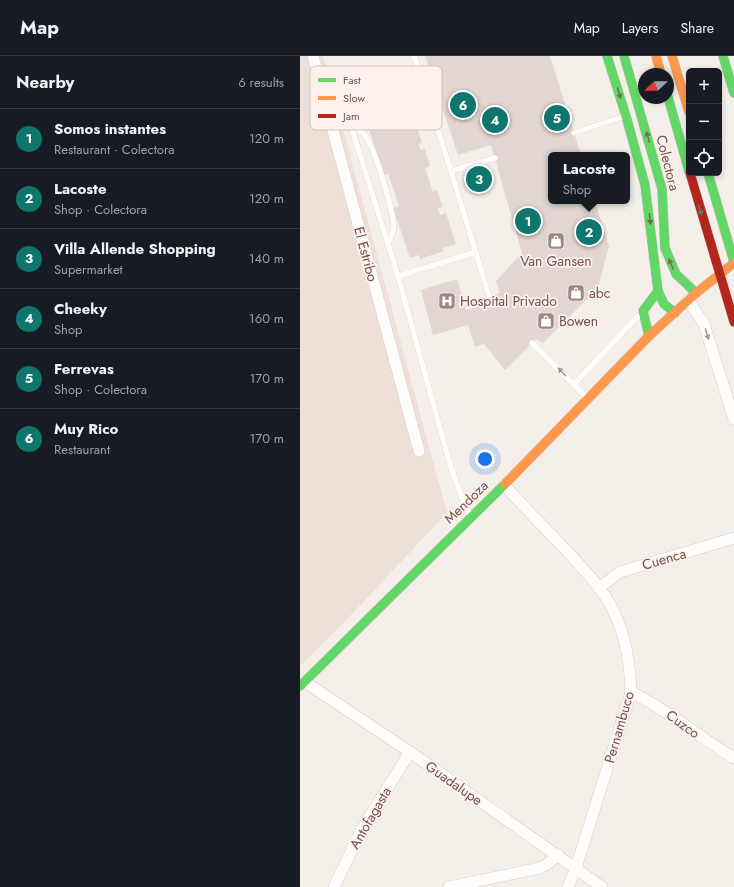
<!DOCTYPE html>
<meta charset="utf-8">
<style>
:root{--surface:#171b24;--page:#20242c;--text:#f1f3f6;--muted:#9ea1a6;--line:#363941;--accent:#0f766e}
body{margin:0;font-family:Jost,sans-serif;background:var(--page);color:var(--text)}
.controls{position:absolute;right:12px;top:12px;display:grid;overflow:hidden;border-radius:6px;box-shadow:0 2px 6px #0003}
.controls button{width:36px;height:36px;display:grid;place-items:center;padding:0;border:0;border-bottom:1px solid var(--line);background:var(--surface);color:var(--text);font:20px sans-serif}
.compass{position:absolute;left:338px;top:12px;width:36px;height:36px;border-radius:50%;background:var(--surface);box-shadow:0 2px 6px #0003;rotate:249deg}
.you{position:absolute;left:185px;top:403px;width:14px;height:14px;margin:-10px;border:3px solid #fff;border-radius:50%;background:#1a73e8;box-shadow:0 0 0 6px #1a73e833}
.badge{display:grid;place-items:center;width:26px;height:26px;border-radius:50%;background:var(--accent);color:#fff;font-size:13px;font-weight:700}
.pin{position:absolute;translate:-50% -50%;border:2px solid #fff;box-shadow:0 1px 4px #0006}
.popup{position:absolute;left:248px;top:96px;width:82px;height:52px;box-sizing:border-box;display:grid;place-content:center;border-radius:6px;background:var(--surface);filter:drop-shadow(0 1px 3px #0005);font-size:13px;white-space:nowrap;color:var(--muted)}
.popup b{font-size:15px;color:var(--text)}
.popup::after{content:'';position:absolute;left:50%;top:100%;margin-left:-8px;border:8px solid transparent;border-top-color:var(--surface)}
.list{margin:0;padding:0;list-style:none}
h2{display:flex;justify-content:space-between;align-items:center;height:52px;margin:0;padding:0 16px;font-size:17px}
h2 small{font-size:13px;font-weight:400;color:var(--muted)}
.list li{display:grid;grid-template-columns:26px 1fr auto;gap:12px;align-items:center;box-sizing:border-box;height:60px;padding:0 16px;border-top:1px solid var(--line)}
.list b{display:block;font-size:15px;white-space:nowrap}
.list p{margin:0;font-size:13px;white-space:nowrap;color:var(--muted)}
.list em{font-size:13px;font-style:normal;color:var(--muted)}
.icon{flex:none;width:22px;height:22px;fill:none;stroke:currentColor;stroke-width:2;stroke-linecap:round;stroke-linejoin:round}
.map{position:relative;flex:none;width:434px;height:831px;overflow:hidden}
header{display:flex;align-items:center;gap:24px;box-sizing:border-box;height:56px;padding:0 20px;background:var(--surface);border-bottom:1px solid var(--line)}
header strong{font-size:19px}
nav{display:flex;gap:22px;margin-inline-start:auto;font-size:14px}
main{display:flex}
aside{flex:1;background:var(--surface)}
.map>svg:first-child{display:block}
.residential{fill:#eee0d8}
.building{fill:#e1d6d2}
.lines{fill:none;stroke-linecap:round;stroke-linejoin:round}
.lane-casing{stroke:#d4cbc7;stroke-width:6}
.street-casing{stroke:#d4cbc7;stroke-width:12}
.fast-casing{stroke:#d4cac6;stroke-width:10}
.slow-casing{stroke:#d4cac6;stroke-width:10}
.jam-casing{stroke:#d4cac6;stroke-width:10}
.lane{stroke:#fefdfc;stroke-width:5.5}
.street{stroke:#fefdfc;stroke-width:11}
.fast{stroke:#63d668;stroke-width:9}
.slow{stroke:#ff974d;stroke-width:9}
.jam{stroke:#b3261e;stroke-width:9}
.oneway{fill:#6e7354}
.oneway2{fill:#a99693}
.labels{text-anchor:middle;stroke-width:3.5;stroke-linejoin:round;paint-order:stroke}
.street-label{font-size:14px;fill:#71524d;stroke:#fdf2eb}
.poi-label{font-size:14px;fill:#71524d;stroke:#fdf2eb;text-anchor:start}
.key{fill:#fdf2eb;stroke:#d3c2bc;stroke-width:1}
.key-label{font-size:11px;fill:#71524d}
</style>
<header>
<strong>Map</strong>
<nav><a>Map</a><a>Layers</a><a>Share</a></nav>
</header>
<main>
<aside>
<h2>Nearby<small>6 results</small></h2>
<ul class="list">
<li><span class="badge">1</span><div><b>Somos instantes</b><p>Restaurant · Colectora</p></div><em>120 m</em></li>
<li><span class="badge">2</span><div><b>Lacoste</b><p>Shop · Colectora</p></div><em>120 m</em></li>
<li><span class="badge">3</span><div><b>Villa Allende Shopping</b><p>Supermarket</p></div><em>140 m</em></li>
<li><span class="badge">4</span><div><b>Cheeky</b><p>Shop</p></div><em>160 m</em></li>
<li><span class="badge">5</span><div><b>Ferrevas</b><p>Shop · Colectora</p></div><em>170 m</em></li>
<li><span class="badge">6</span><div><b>Muy Rico</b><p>Restaurant</p></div><em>170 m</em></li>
</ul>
</aside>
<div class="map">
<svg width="434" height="831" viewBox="0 0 434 831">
<rect width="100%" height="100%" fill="#f5efea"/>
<!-- residential -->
<polygon class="residential" points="0,0 23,0 147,457 50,560 0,610"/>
<!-- building -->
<g class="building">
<polygon points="125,0 250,0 281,99 251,99 251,145 295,145 309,190 298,232 243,287 236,283 205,314 184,288 175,291 168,269 133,279 121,234 157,223 166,254 182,250 180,243 200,237 196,225 222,197 191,89 158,99"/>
<polygon points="101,56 102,60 113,57 122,87 118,88 121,94 125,93 130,110 125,112 133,136 137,134 143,151 138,152 140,159 146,157 156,188 143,192 144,195 120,203 119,199 110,202 93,152 99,150 88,118 84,119 68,70 79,66 78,63"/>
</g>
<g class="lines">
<defs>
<g id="lane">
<polyline points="114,0 151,115 189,240"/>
<polyline points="120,18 51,40 47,46 46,54 98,220 151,412 165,450 171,460"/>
<path d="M51 71C55 73 60 74 62 76 74 87 96 160 93 176 92 180 89 184 88 187"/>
<polyline points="274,77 325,60"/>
<polyline points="151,115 195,102"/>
<polyline points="98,220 176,196"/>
<polyline points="232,287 287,342"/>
<polyline points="274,328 341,257"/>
</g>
<g id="street">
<polyline points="13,0 119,395"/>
<polyline points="388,244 404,268 434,363"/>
<path d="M204 429C223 450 243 470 263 491 277 506 293 522 305 540 323 567 330 603 331 636L276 812 268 831"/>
<polyline points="299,532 320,516 434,482"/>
<polyline points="5,626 110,696 302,831"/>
<path d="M331 636C368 654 399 681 434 702"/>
<polyline points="34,831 62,773 110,696"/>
<polyline points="149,831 240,812 247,808 258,799"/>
</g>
<g id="fast">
<polyline points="307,0 326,60 345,129 358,235 364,248 375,257"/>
<polyline points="324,0 362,133 365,192 376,218 396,237"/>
<polyline points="423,0 434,37"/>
<polyline points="368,41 389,115"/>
<polyline points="408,117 434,206"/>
<polyline points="349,280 343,255 358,235"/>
<polyline points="0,630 205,428"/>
</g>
<g id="slow">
<polyline points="356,0 361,18"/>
<polyline points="372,0 389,56"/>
<polyline points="205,428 349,280 396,237 434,207"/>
</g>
<polyline id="jam" points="390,117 434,266"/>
</defs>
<!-- lane casing -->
<use href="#lane" class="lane-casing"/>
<!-- street casing -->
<use href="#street" class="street-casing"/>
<!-- fast casing -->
<use href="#fast" class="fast-casing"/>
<!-- slow casing -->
<use href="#slow" class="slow-casing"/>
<!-- jam casing -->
<use href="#jam" class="jam-casing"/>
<!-- lane -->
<use href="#lane" class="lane"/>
<!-- street -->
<use href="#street" class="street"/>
<!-- fast -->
<use href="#fast" class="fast"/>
<!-- slow -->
<use href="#slow" class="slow"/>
<!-- jam -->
<use href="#jam" class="jam"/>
</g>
<!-- one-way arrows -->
<defs><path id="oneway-solid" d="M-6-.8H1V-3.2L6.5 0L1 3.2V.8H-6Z"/></defs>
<g class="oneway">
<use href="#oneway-solid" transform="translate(319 37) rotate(73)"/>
<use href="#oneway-solid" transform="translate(348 81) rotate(-106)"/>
<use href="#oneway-solid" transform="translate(400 154) rotate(74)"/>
<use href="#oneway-solid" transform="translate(350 163) rotate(84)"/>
<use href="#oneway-solid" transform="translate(371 208) rotate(-114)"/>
</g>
<g class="oneway2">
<use href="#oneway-solid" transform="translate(407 278) rotate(73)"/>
<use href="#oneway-solid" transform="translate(262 316) rotate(-134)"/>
</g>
<!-- icons -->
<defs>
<symbol id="shop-square" viewBox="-11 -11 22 22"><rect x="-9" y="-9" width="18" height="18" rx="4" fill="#9f8984" stroke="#fdf2eb"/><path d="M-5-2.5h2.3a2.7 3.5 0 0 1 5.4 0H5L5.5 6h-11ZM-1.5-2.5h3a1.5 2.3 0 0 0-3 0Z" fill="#fff"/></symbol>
<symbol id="hospital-square" viewBox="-11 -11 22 22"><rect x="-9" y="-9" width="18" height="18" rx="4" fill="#9f8984" stroke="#fdf2eb"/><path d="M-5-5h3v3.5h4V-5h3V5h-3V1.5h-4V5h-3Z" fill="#fff"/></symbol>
</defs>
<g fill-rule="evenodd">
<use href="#shop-square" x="246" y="175" width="20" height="20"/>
<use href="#shop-square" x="266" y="227" width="20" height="20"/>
<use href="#hospital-square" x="137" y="235" width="20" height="20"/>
<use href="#shop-square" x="236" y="255" width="20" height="20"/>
</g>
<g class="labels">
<!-- street labels -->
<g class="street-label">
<text transform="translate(368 107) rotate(76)" y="5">Colectora</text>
<text transform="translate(66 198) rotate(75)" y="5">El Estribo</text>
<text transform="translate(166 446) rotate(-44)" y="5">Mendoza</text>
<text transform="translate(364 503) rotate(-16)" y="5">Cuenca</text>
<text transform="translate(383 668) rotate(36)" y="5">Cuzco</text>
<text transform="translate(319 671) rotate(-74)" y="5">Pernambuco</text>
<text transform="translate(154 727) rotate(35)" y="5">Guadalupe</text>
<text transform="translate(70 762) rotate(-60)" y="5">Antofagasta</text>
</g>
<!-- poi labels -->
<g class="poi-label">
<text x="256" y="210" text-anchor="middle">Van Gansen</text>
<text x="289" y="242">abc</text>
<text x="160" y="250">Hospital Privado</text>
<text x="259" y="270">Bowen</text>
</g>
</g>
<!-- legend -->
<rect x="10" y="10" width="132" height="64" rx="6" class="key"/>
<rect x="18" y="22" width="18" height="4" fill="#63d668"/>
<rect x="18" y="40" width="18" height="4" fill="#ff974d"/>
<rect x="18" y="58" width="18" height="4" fill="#b3261e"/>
<g class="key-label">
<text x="43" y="28">Fast</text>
<text x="43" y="46">Slow</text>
<text x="43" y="64">Jam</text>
</g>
</svg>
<div class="controls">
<button>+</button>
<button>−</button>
<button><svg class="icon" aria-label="locate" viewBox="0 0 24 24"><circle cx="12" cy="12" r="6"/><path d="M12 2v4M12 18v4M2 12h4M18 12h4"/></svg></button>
</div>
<svg class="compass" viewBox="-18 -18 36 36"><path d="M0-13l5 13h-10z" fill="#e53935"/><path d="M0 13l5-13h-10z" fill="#9ea1a6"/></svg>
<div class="you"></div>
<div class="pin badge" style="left:228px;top:165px">1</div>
<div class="pin badge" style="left:289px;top:176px">2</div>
<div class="popup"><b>Lacoste</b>Shop</div>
<div class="pin badge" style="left:179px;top:123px">3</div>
<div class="pin badge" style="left:195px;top:64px">4</div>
<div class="pin badge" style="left:257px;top:62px">5</div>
<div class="pin badge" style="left:163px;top:49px">6</div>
</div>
</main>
